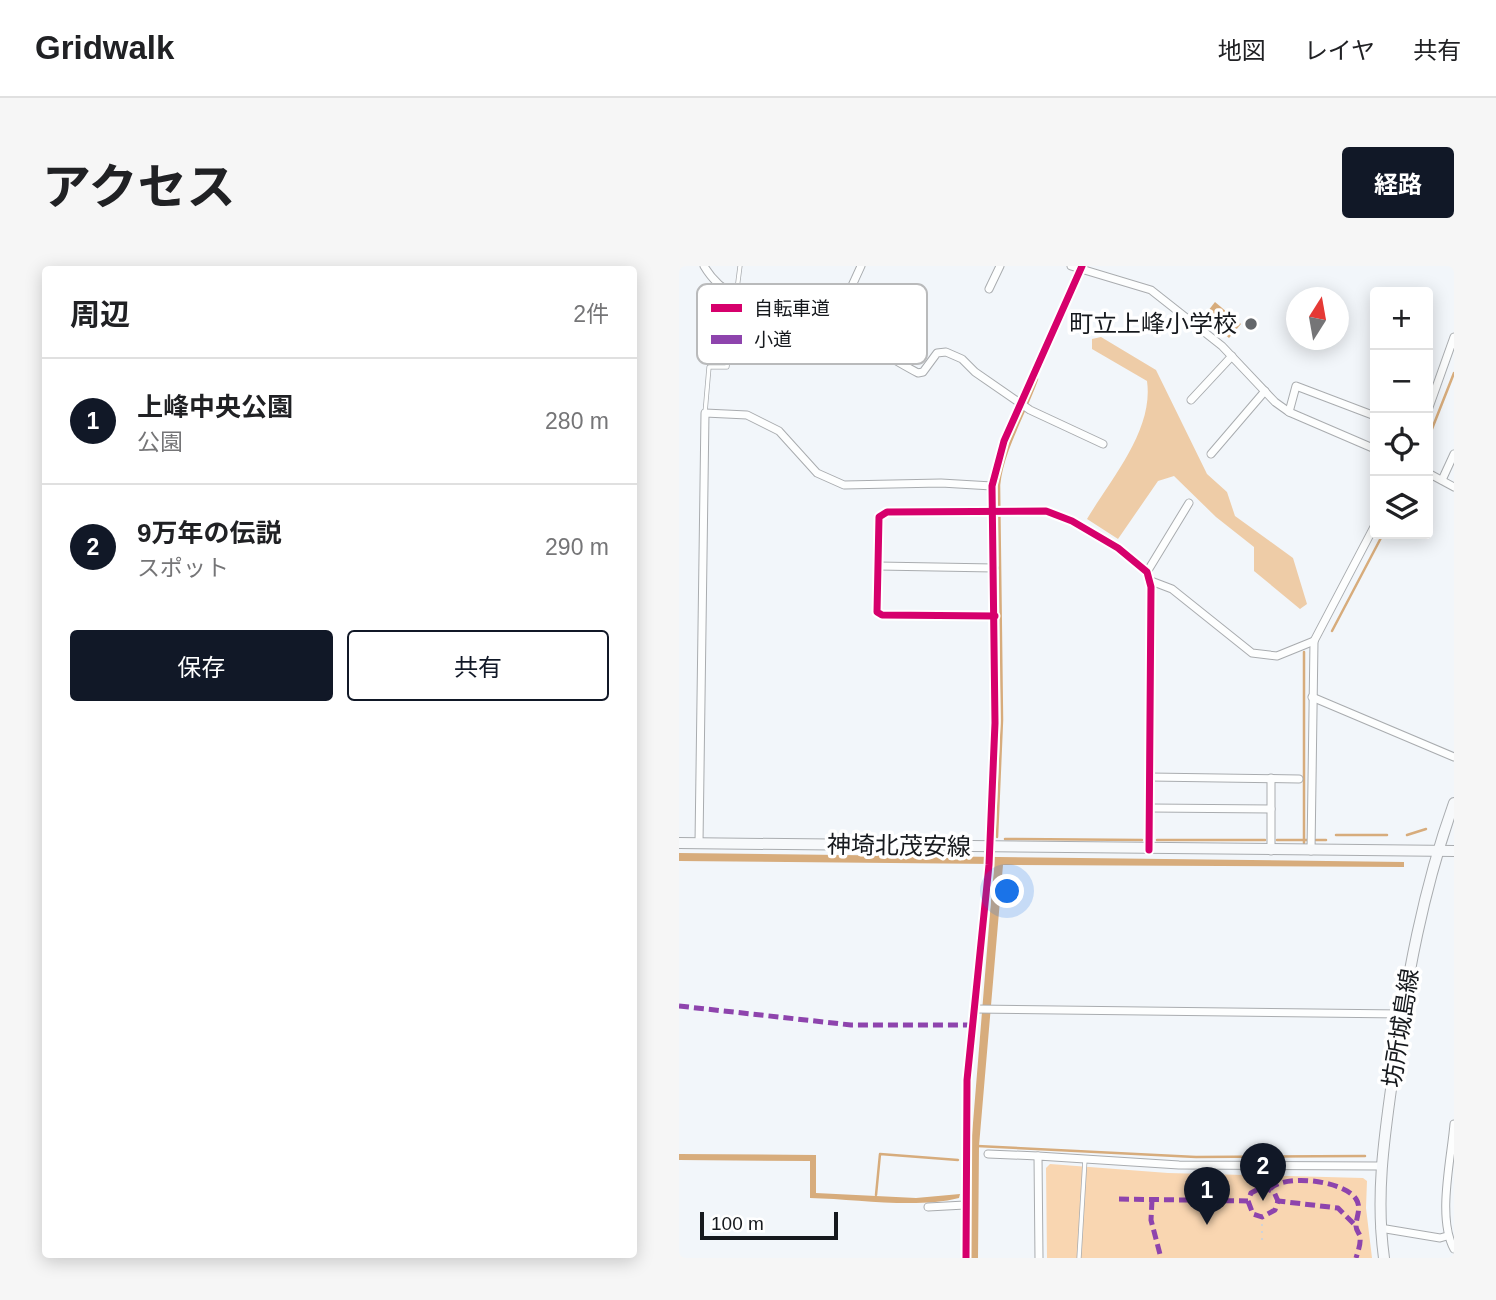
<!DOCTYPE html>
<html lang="ja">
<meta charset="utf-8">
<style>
:root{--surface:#fff;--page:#f6f6f6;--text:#202124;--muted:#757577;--line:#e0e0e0;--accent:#111827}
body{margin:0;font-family:Arial,"Noto Sans JP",sans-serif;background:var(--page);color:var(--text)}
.controls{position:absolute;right:21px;top:21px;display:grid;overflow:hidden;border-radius:7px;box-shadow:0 4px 18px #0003}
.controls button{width:63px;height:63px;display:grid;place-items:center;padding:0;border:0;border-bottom:2px solid var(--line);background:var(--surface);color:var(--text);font:35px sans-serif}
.compass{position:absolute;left:607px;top:21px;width:63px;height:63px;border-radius:50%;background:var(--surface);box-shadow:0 4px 18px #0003;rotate:11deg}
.scale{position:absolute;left:21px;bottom:18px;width:138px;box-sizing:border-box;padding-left:7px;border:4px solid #16191d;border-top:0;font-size:19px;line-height:24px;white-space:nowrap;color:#16191d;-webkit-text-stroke:5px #fff;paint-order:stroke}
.you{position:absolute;left:329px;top:626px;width:24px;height:24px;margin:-18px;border:5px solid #fff;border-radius:50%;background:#1a73e8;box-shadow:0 0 0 10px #1a73e833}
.badge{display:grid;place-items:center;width:46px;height:46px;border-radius:50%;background:var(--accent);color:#fff;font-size:23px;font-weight:700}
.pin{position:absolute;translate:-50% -58px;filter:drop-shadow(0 2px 4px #0008)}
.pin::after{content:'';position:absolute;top:37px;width:24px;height:21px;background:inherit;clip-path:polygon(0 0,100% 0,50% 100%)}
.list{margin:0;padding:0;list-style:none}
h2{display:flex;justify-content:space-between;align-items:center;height:91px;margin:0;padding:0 28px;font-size:30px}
h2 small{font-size:23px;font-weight:400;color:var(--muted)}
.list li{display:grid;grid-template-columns:46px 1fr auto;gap:21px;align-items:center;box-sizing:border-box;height:126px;padding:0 28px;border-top:2px solid var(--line)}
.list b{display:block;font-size:26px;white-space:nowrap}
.list p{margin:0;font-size:23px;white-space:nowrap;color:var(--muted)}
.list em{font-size:23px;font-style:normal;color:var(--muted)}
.actions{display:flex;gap:14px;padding:21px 28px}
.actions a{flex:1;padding:16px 0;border:2px solid var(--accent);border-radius:7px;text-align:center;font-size:24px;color:var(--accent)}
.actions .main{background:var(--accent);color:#fff}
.icon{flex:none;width:38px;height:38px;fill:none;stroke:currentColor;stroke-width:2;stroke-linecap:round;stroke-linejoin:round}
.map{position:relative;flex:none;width:775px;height:992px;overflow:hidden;border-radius:7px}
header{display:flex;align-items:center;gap:42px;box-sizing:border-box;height:98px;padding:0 35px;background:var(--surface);border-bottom:2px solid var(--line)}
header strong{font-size:33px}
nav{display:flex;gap:38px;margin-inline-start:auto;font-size:24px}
.intro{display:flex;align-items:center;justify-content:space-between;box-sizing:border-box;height:168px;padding:0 42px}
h1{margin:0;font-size:49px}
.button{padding:18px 32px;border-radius:7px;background:var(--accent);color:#fff;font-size:24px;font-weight:700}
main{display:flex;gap:42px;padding:0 42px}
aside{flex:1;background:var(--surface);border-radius:7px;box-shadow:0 4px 18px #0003}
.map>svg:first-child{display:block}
.green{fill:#f9d6b1}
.forest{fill:#eecca7}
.water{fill:#d7ac7c}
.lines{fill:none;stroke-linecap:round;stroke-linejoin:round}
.stream{stroke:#d7ac7c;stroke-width:2.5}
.lane-casing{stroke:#a9acaf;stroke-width:5}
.street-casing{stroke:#a9acaf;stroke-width:9}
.secondary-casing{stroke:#a9acaf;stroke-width:12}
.path{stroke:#d2d3d5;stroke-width:2;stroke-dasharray:2 5;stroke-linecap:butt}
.lane{stroke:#fdfefe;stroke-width:3.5}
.street{stroke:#fdfefe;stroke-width:7}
.secondary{stroke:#f7f9fb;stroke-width:10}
.quiet{stroke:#8e44ad;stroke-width:5;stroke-dasharray:10 5;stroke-linecap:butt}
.cycleway-casing{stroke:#fff;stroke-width:11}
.cycleway{stroke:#d6006c;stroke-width:7}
.poi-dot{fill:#63666a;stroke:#fff;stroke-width:2.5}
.labels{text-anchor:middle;stroke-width:7;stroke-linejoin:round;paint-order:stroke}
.poi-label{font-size:24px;fill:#16191d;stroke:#fff;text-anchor:end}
.street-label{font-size:24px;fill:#16191d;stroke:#fff}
.key{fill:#fff;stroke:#b9babb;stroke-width:2}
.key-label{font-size:19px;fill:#16191d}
</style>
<header>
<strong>Gridwalk</strong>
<nav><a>地図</a><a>レイヤ</a><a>共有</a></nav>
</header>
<div class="intro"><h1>アクセス</h1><a class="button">経路</a></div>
<main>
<aside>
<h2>周辺<small>2件</small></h2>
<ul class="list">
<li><span class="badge">1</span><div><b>上峰中央公園</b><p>公園</p></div><em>280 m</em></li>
<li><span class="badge">2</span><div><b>9万年の伝説</b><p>スポット</p></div><em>290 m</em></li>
</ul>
<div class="actions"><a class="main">保存</a><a>共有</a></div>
</aside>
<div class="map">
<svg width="775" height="992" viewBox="0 0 775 992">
<rect width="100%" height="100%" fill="#f2f6fa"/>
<!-- green -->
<polygon class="green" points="371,898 489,907 684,912 688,915 687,942 693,992 368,992 367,902"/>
<!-- forest -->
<path class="forest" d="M422 71 477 104 528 208 548 226 556 250 614 292 628 338 621 343 575 305V281L537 251 495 210 479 215 439 273 408 253C432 213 475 164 468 115L413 83V73Z"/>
<!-- water -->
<g class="water">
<polygon points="536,36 562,58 550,72 525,50"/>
<polygon points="0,587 725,596 725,601 324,599 300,880 299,992 292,992 291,894 315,598 0,595"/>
<path d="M0 888 137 889V927L237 932 281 928 280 932C237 943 178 933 131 932V895L0 894Z"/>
</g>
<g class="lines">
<!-- stream -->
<g class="stream">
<polyline points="749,173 775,107"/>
<polyline points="653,365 704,268"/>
<polyline points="625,386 625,577"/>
<polyline points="657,569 708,569"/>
<polyline points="728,569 747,563"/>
<path d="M318 571 323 454 320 219C323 185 346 147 358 113"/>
<polyline points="326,573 463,574"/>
<polyline points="478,574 586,574"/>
<polyline points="598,574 628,574"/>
<polyline points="637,574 647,574"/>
<polyline points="298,880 517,891 686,890"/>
<polyline points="197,929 201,888 279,894"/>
</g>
<defs>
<g id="lane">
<polyline points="26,147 30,101 48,101 61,0"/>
<polyline points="400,992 406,893"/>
</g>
<g id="street">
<path d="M25 0C54 49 101 30 144 53 176 69 207 90 239 107L244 106 258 87 267 86 283 93 296 106 351 144 424 178"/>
<polyline points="392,0 472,24 543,80 596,136 610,146 696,183"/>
<polyline points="310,23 321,0"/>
<polyline points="155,59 182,0"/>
<polyline points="512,134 553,90"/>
<polyline points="749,144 775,71"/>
<polyline points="610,146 617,120 696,150"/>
<polyline points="532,188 586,125"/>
<polyline points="749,207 775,221"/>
<polyline points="763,214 775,188"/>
<polyline points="199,300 315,302"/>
<polyline points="468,306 510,237"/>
<polyline points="472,315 493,323 573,387 598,390 635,375"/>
<polyline points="316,350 203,349 198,346 200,251 208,246 367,245 393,255 439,282 468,306 472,321 470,584"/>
<polyline points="633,431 775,491"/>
<polyline points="471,511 620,513"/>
<polyline points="471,542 592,543"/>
<polyline points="20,577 26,147 68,149 100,165 138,207 165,219 262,217 313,220"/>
<polyline points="592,585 592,512"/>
<polyline points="632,585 635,375 696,259"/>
<polyline points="296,743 723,748"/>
<path d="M775 858C772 894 758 952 775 983"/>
<polyline points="309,888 359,890"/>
<polyline points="249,941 286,939"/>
<polyline points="701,962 761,972 768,970"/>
<polyline points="287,992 288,814 310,599 316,457 313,220 325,175 403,0"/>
<polyline points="360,992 359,890 500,899 701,900"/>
</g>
<g id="secondary">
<polyline points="0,577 775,585"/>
<path d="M705 992C696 927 706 866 715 802 728 712 744 623 775 537"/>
</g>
</defs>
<!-- lane casing -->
<use href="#lane" class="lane-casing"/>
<!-- street casing -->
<use href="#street" class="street-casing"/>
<!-- secondary casing -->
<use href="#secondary" class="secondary-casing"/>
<!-- path -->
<g class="path">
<polyline points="583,921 583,908"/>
<polyline points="583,974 583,951"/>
</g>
<!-- lane -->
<use href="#lane" class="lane"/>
<!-- street -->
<use href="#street" class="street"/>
<!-- secondary -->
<use href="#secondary" class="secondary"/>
<!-- quiet -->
<g class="quiet">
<polyline points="0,740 172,759 294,759"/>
<path d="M591 923C606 907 666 915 677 933 683 942 677 951 677 960 677 964 680 967 681 970 682 978 679 985 677 992"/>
<polyline points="440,933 569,935 572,927 583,921 595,926 599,935"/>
<polyline points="473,934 472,954 482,992"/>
<polyline points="569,935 574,948 583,951 596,944 599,935 659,942 677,960"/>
</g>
<defs>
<g id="cycleway">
<polyline points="316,350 203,349 198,346 200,251 208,246 367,245 393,255 439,282 468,306 472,321 470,584"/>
<polyline points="287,992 288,814 310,599 316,457 313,220 325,175 403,0"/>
</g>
</defs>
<!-- cycleway casing -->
<use href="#cycleway" class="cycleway-casing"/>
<!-- cycleway -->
<use href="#cycleway" class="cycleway"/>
</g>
<!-- markers -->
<circle class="poi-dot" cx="572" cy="58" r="7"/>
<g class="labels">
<!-- poi labels -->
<g class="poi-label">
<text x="558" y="66">町立上峰小学校</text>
</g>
<!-- street labels -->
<g class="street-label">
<text transform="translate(220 580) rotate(1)" y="8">神埼北茂安線</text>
<text transform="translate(722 762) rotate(-81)" y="8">坊所城島線</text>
</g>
</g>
<!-- legend -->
<rect x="18" y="18" width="230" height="80" rx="10" class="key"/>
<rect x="32" y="38" width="31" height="8" fill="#d6006c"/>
<rect x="32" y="69" width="31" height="9" fill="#8e44ad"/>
<g class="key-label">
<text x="75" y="49">自転車道</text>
<text x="75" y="80">小道</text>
</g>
</svg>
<div class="controls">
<button>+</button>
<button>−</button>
<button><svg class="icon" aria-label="locate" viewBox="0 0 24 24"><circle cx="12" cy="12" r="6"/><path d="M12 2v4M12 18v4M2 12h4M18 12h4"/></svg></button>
<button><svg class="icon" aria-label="layers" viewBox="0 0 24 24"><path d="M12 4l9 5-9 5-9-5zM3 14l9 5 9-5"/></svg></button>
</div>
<svg class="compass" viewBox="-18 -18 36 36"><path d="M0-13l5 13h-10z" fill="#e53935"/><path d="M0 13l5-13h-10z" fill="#757577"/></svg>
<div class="scale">100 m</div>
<div class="you"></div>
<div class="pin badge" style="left:528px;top:959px">1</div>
<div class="pin badge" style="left:584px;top:935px">2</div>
</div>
</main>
